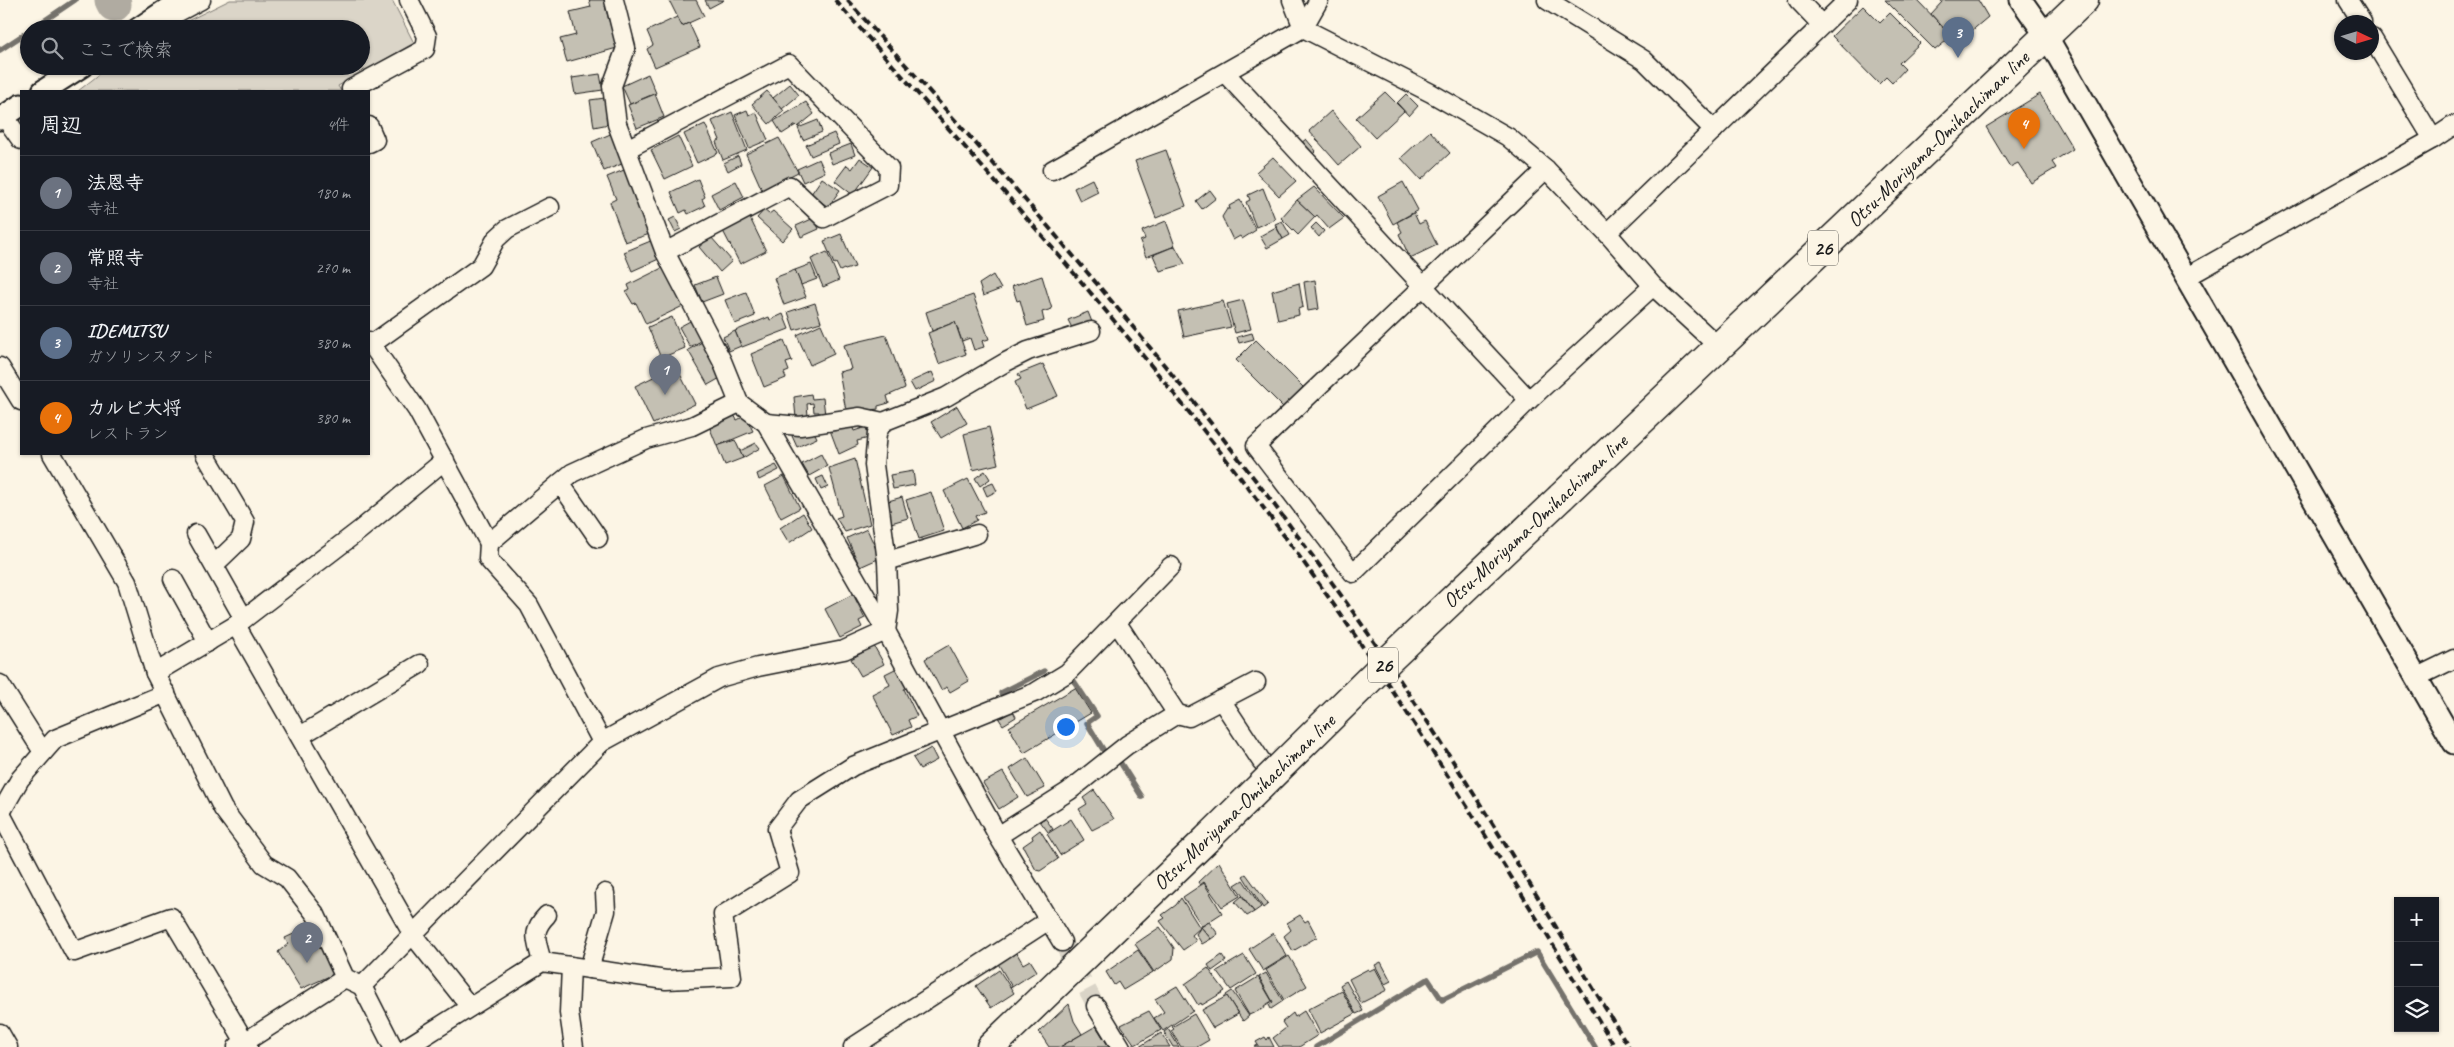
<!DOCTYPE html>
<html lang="ja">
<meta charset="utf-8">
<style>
:root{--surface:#171b24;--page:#20242c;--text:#f1f3f6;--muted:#9ea1a6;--line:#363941;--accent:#919294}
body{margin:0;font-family:Caveat,"Klee One",sans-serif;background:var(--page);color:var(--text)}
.controls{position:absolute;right:15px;bottom:15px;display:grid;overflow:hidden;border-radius:0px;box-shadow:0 1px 4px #0004}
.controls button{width:45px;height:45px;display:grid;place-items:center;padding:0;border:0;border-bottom:1px solid var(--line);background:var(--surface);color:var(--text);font:25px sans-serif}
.compass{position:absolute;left:2334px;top:15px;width:45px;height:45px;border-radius:50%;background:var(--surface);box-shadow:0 1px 4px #0004;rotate:94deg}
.you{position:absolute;left:1065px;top:726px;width:18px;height:18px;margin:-12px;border:4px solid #fff;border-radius:50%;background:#1a73e8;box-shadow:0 0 0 8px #1a73e833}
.badge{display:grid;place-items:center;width:32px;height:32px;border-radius:50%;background:var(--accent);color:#fff;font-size:16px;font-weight:700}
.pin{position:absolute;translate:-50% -41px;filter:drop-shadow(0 1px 2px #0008)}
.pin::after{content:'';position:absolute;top:26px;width:18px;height:15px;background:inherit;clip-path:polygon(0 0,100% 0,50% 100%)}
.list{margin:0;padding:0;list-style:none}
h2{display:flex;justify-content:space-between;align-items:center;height:65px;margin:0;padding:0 20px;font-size:21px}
h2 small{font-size:16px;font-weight:400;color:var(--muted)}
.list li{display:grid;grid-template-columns:32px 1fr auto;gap:15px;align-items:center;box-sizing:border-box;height:75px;padding:0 20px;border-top:1px solid var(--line)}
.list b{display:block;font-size:19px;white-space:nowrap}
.list p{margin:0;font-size:16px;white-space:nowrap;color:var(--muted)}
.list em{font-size:16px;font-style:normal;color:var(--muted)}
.icon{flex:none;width:28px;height:28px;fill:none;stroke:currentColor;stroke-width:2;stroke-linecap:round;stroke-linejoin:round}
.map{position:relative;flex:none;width:2454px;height:1047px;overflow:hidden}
.search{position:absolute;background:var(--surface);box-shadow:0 1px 4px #0004;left:20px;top:20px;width:350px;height:55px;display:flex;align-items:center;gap:12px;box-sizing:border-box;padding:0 18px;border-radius:28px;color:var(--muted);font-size:19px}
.panel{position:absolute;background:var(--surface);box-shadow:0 1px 4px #0004;left:20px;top:90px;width:350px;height:365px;border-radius:0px}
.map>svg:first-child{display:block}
.green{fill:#dbd5c8;stroke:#7c7872}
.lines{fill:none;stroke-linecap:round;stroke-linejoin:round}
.stream{stroke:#75726c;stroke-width:5.5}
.river{stroke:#b0aba1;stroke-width:35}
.building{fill:#c4c0b3;stroke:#1c1c1c}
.minor-tunnel{stroke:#dad4c7;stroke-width:18;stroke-dasharray:18 9;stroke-linecap:butt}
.minor-casing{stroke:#1c1c1c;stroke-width:21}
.tertiary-casing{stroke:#1c1c1c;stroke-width:25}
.primary-casing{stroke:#1c1c1c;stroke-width:31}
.minor{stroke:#fcf5e5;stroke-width:18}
.tertiary{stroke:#fcf5e5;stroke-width:21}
.primary{stroke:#fcf5e5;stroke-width:28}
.rail{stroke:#1c1c1c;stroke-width:4;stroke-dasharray:8 4;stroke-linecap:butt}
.primary-bridge-casing{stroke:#1c1c1c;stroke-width:31;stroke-linecap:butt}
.primary-bridge{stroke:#fcf5e5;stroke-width:28}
.labels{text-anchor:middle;stroke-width:5;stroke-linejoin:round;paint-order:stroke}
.shield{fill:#fcf5e5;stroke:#5f5d58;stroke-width:1}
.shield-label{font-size:20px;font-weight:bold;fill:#1c1c1c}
.street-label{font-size:21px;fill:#1c1c1c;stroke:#fcf5e5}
</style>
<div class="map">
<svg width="2454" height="1047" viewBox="0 0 2454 1047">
<rect width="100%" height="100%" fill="#fcf5e5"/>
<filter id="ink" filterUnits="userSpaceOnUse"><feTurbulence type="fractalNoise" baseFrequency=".02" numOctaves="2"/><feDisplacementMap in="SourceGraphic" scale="10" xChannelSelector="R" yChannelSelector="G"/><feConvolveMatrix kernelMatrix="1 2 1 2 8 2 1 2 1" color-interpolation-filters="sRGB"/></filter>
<g filter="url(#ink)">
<!-- green -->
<polygon class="green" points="230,0 392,0 414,43 338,86 341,91 78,91 110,66 361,66 361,29 171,29"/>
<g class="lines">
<!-- stream -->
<g class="stream">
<polyline points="32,29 75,0"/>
<polyline points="0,50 29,31"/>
<polyline points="1072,678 1097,716 1087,723 1104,751"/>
<polyline points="1001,693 1044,671"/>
<polyline points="1120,762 1142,797"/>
<polyline points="1316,1047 1428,979 1442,1000 1537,952 1595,1047"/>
</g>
<!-- river -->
<polyline class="river" points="112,0 114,4"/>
</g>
<!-- building -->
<g class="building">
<polygon points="589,0 608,0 610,4 605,6 617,48 567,62 560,39 576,35 570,12 591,7"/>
<polygon points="669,0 696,0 704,16 682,26"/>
<polygon points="705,0 724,0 709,8"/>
<polygon points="1885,0 1917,0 1945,29 1946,41 1935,50"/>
<polygon points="1941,0 1978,0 1988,17 1957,43 1931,14 1942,2"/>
<polygon points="1863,6 1880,23 1890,13 1920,43 1899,63 1905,69 1892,83 1886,77 1879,84 1832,36"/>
<polygon points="677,17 682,26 689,23 700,47 655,67 647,49 653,45 647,31"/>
<polygon points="600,74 603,90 575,94 572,78"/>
<polygon points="648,74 656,93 630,104 622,86"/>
<polygon points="790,84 799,95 782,109 773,98"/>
<polygon points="767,91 784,111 769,124 752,104"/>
<polygon points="1385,92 1404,111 1375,138 1356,118"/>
<polygon points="655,94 664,117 637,128 628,105"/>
<polygon points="1406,94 1418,106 1409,116 1397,103"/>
<polygon points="2040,94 2073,149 2052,162 2056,168 2031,183 2018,163 2010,167 1986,127"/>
<polygon points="605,98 609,124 594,127 590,100"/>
<polygon points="806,102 814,114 798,127 796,125 782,134 774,121"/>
<polygon points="747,110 749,115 756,112 768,140 749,148 735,115"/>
<polygon points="1331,111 1361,146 1339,165 1309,131"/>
<polygon points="732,112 747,150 723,160 716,142 720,140 712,121"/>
<polygon points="818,120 822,132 803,140 798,128"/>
<polygon points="705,124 718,153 697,163 684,134"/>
<polygon points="1430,131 1450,153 1421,180 1401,158"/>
<polygon points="615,132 627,162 604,171 592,142"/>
<polygon points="834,133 839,144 811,156 806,145"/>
<polygon points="678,136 692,166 665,179 651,150"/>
<polygon points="779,138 798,172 762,190 746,154"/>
<polygon points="1306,139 1316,151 1311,156 1300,144"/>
<polygon points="851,144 855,155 832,164 828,153"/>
<polygon points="1166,150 1186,206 1156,218 1135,161"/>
<polygon points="738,156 741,164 728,171 724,163"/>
<polygon points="1273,157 1296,181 1279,196 1256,172"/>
<polygon points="860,158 873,167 853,195 835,181 847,165 852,169"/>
<polygon points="819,159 825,172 803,182 797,169"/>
<polygon points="629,168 653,233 625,242 610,202 616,199 607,177"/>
<polygon points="822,178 840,190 828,207 811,194"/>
<polygon points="698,179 705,197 702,199 705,206 688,214 686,210 680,213 671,192"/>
<polygon points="1092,179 1098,192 1080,201 1074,188"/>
<polygon points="736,181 744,197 719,210 711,194"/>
<polygon points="1403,182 1418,210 1393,224 1378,196"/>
<polygon points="1314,187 1344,218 1329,229 1317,215 1315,217 1297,200"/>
<polygon points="1263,188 1275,219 1256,227 1246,202 1250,200 1248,195"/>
<polygon points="1210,190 1216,198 1202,209 1196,201"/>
<polygon points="1240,200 1256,230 1242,239 1240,236 1233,240 1222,217 1227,209 1230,209 1229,206"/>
<polygon points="1297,200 1315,217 1298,235 1281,218"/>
<polygon points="764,210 769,214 773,211 793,229 782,241 757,218"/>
<polygon points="1414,213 1419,224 1425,221 1437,245 1410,258 1399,234 1402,232 1397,222"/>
<polygon points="749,216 766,251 740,264 722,229"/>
<polygon points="675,217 681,229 675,232 669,220"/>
<polygon points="814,218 819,229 801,237 796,226"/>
<polygon points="1166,221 1175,246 1146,257 1140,241 1145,239 1142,231"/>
<polygon points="1282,221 1290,235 1283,239 1275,224"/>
<polygon points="1316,223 1324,231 1319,237 1311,228"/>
<polygon points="1276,227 1283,239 1267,248 1260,236"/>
<polygon points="841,234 855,267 845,270 844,269 840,271 836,263 834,264 824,241"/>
<polygon points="711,237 732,261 720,272 699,247"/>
<polygon points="653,240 661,258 632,271 624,252"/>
<polygon points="1175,246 1185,264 1160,271 1153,255"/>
<polygon points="827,252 839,280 823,287 811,259"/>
<polygon points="811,264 817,279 801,285 795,270"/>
<polygon points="666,266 685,305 646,324 636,303 633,304 626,292 630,290 628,285"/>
<polygon points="795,270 806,297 784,305 774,278"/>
<polygon points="993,275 1001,289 983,296 979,284"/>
<polygon points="1042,276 1052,309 1042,312 1044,321 1027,326 1020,300 1017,301 1012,286"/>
<polygon points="716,277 723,294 702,302 695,285"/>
<polygon points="1315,280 1319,309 1308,311 1304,282"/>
<polygon points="1299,283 1303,307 1298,309 1299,315 1278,320 1272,291"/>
<polygon points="746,292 755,316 735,324 725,300"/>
<polygon points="973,295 989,339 982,341 984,347 974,350 970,338 962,341 955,322 932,331 926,312"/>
<polygon points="1243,300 1251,329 1235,333 1227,304"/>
<polygon points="1223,301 1231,327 1184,337 1178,311"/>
<polygon points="815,303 821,322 794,330 788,312"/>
<polygon points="1088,312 1092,322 1073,330 1068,320"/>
<polygon points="783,314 789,329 742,347 735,331 769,317 770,320"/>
<polygon points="672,317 685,348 661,358 648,327"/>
<polygon points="692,320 703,340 690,347 679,327"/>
<polygon points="955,322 966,354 939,364 928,333"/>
<polygon points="821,324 834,354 810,365 797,335"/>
<polygon points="735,331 741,346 729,351 723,337"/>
<polygon points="1252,333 1254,339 1239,343 1237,337"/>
<polygon points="886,335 905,388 887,396 889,403 878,406 878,409 862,411 860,408 846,411 839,372 851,369 844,345"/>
<polygon points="784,340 792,361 786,363 789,371 784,373 786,378 764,387 751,354"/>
<polygon points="1256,340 1303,387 1283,407 1236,360"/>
<polygon points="702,342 722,377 708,385 688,350"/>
<polygon points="1043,364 1058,396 1026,409 1015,382 1021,379 1018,374"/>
<polygon points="676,366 695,404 653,424 635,386"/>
<polygon points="932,372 936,381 915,391 910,382"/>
<polygon points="811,394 812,399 823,398 825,415 819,416 819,412 814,412 813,403 807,404 808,416 796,418 794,397"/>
<polygon points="957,406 967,423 941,438 931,422"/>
<polygon points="734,415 737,420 745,416 753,431 717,446 709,426"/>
<polygon points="851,423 854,431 866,427 869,438 857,441 858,445 839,454 830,430"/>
<polygon points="812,427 817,438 797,447 792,436"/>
<polygon points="989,427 998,464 973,470 964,434"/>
<polygon points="735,440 743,458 725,465 717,446"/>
<polygon points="756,443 760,448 743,458 740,451"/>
<polygon points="821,454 827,466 809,476 802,464"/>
<polygon points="855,459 870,524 845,532 836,518 842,516 829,468"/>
<polygon points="776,465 779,470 759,480 757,474"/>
<polygon points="913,471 915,485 893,489 890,475"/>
<polygon points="985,471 990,479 980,486 975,478"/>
<polygon points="784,476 800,508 781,518 765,486"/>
<polygon points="823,476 828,487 821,490 816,479"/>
<polygon points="968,479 985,512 975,516 977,520 962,528 944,491"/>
<polygon points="993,483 997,491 987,496 983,487"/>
<polygon points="931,492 944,531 919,539 906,500"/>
<polygon points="902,497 908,518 891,523 885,502"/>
<polygon points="803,513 812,528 789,543 780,528"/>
<polygon points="867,529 880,558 860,567 847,538"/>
<polygon points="853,594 865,618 859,621 862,627 840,638 825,609"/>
<polygon points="949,645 969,681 950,692 947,687 941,690 925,659"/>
<polygon points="874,646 884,664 861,676 851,659"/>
<polygon points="897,668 907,688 904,689 917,716 908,720 911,727 893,735 872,694 890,685 885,674"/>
<polygon points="1075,688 1091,713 1024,753 1009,727"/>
<polygon points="1013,711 1016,717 1003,725 999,719"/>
<polygon points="931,748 937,760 920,769 913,758"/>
<polygon points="1027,758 1045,788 1027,797 1010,769"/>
<polygon points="1003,772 1018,797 999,809 983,783"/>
<polygon points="1094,790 1114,819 1092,830 1079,809 1087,804 1083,798"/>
<polygon points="1045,818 1053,829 1048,832 1040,821"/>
<polygon points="1071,819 1084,840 1060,855 1047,834"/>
<polygon points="1040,830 1058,859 1040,871 1036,870 1023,846 1033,839 1032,836"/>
<polygon points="1219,862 1240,896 1222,907 1204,882 1200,885 1198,882"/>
<polygon points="1246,874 1268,904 1263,908 1243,876"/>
<polygon points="1243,880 1261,907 1254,912 1235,885"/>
<polygon points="1204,883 1222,913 1202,926 1183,897"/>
<polygon points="1242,896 1254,912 1247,916 1235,902"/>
<polygon points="1181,898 1200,928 1192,935 1196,941 1183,950 1160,921 1165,918 1162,915 1176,905"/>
<polygon points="1300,915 1305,922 1308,920 1317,937 1293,951 1284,936 1291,930 1287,923"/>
<polygon points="1209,922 1218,934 1211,939 1201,927"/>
<polygon points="311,926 334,974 301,989 278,952 288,944 285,938"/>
<polygon points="1160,927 1174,948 1173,959 1154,972 1135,944"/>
<polygon points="1201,927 1211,939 1202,944 1196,934"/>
<polygon points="1273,933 1287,956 1263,971 1249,949"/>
<polygon points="1015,950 1023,964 1030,960 1037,971 1012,987 997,962"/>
<polygon points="1138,950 1153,972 1123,990 1118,982 1114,985 1106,972"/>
<polygon points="1222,955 1226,961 1212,971 1208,965"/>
<polygon points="1244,955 1256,974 1231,990 1217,971"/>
<polygon points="1289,956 1307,986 1284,1000 1266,970"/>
<polygon points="1381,962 1391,981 1385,984 1375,965"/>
<polygon points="1208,968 1225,991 1202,1005 1201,1003 1198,1005 1185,984"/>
<polygon points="1375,968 1387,990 1361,1003 1349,979 1368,969 1369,971"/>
<polygon points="999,970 1014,993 991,1008 976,986"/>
<polygon points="1266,973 1283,1001 1271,1009 1269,1005 1273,1002 1259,977"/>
<polygon points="1258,977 1272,1001 1264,1006 1265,1008 1249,1015 1235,991"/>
<polygon points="1346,981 1363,1011 1356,1014 1340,985"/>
<polygon points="1177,986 1193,1011 1163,1031 1154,1018 1164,1012 1155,999"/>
<polygon points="1232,991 1249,1016 1243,1021 1226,995"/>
<polygon points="1342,991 1355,1014 1320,1033 1308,1009"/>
<polygon points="1227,996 1238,1014 1213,1028 1202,1010"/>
<polygon points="1069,1004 1074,1021 1082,1034 1060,1047 1049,1047 1039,1032"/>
<polygon points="1149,1011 1161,1030 1135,1045 1121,1025"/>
<polygon points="1304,1011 1318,1035 1299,1047 1279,1047 1273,1038 1286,1028 1282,1022 1293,1013 1295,1017"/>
<polygon points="1194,1014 1209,1040 1197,1047 1181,1047 1171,1031 1174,1029 1172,1027"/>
<polygon points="1096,1026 1109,1047 1060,1047"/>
<polygon points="1168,1029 1179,1047 1173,1047 1164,1032"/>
<polygon points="1161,1033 1170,1047 1139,1047"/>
<polygon points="1265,1037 1267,1040 1269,1037 1274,1047 1254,1047 1258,1045 1256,1042"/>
</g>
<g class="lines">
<!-- minor-tunnel -->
<polyline class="minor-tunnel" points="1062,942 1096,1006"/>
<defs>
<g id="minor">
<polyline points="614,0 626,48 612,86 617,124 665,252 722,361 739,403 766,423 886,631 998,836 1062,942"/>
<polyline points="1292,0 1303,28 1431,93 1508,137 1546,169 1607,233 1653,286 1719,347"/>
<polyline points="1547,0 1644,60 1714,130"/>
<polyline points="1798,0 1822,25"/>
<polyline points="2348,0 2362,22"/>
<polyline points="169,17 201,0"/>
<polyline points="2372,38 2433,139"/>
<polyline points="1225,73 1529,400"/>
<polyline points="352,91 351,89 425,49 427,36 409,0"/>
<polyline points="4,116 21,140"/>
<polyline points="369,126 375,140 369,143"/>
<polyline points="627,149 789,64 889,168 888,185 824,218 790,186 665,252"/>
<polyline points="1546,169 1256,446 1353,573 1529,400 1653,286"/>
<polyline points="1052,170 1303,28 1319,0"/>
<polyline points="1607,233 1848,0"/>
<polyline points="2185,278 2433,139 2454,125"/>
<polyline points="369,341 417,410 489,543 572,473 646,439 692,426 739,403"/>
<polyline points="372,344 481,266 496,239 507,229 550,207"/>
<polyline points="0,367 21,401"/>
<polyline points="766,423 800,426 860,417 883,422"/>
<polyline points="52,454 127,582 155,673 223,809 264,864 287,878 316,915 345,978 362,986 602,742 719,678 758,667 844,650 886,631"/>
<polyline points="205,454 245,522 241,539 214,565"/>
<polyline points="560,483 598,538"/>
<polyline points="196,534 244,619"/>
<polyline points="489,543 488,559 529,605 602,742"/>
<polyline points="887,561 977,534"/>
<polyline points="173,579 208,642"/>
<polyline points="1117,623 1177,714"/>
<polyline points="236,625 413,935 470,1007"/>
<polyline points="886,631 889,611 887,561 874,465 877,433 883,422 946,397 1006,362 1028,351 1091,331"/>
<polyline points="155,673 236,625 360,530 445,460"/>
<polyline points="2415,678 2454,659"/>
<polyline points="0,684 43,752"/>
<polyline points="1221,700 1262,762"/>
<polyline points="300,736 420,664"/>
<polyline points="0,814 20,779 55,739 166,693"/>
<polyline points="1,814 74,952 171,917 248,1047"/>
<polyline points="998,836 1069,791 1127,745 1177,714 1189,717 1256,682"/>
<path d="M542 962C537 941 530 932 547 915"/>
<polyline points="571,966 569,1013 574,1047"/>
<polyline points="589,969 606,911 605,893"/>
<polyline points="362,986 393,1047"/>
<polyline points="1096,1006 1121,1047"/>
<polyline points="0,1033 8,1047"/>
<polyline points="237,1047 345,978"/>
<polyline points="407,1047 542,962 666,980 732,977 723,915 790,873 777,829 799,800 853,766 1036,692 1067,673 1171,566"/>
<polyline points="853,1047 1049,920"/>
</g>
<g id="tertiary">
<polyline points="2021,0 2047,37 2454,743"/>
<polyline points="138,29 181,0"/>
<polyline points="43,91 82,66"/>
<polyline points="0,119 21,105"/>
</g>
<g id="primary">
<polyline points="1561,497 2084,0"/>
<polyline points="991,1047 1209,837"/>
</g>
</defs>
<!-- minor casing -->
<use href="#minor" class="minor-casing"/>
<!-- tertiary casing -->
<use href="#tertiary" class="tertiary-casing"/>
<!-- primary casing -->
<use href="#primary" class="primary-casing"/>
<!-- minor -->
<use href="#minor" class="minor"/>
<!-- tertiary -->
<use href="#tertiary" class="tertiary"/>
<!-- primary -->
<use href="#primary" class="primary"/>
<!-- rail -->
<g class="rail">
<path d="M835 0C980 164 1126 327 1259 502 1390 675 1502 861 1615 1047"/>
<path d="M847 0C1027 198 1203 400 1358 619 1455 757 1541 903 1629 1047"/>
</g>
<defs>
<polyline id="primary-bridge" points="1209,837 1391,658 1561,497"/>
</defs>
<!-- primary-bridge casing -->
<use href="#primary-bridge" class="primary-bridge-casing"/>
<!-- primary-bridge -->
<use href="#primary-bridge" class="primary-bridge"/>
</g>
</g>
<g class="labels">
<!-- shield labels -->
<g class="shield">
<rect x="1808" y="230.5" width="30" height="35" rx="4"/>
<rect x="1368" y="647.5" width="30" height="35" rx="4"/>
</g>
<g class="shield-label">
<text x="1823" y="255">26</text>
<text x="1383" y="672">26</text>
</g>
<!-- street labels -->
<g class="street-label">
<text transform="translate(1938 139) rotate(-44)" y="7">Otsu-Moriyama-Omihachiman line</text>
<text transform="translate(1535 521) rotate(-43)" y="7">Otsu-Moriyama-Omihachiman line</text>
<text transform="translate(1244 802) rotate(-44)" y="7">Otsu-Moriyama-Omihachiman line</text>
</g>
</g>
</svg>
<div class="controls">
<button>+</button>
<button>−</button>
<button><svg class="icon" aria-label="layers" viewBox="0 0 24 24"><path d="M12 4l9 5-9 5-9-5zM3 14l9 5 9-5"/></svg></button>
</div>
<svg class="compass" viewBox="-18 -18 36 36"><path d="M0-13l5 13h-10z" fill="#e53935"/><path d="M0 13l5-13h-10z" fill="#9ea1a6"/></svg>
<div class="you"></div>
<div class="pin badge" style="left:665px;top:395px;background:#6b7280">1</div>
<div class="pin badge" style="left:307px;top:963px;background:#6b7280">2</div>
<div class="pin badge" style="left:1958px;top:58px;background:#5c6f8a">3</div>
<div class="pin badge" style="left:2024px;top:149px;background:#e8710a">4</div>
<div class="search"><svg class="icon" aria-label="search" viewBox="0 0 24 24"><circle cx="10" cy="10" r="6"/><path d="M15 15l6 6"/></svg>ここで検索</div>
<section class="panel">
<h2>周辺<small>4件</small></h2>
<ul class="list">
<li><span class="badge" style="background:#6b7280">1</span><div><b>法恩寺</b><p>寺社</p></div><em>180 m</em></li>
<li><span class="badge" style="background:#6b7280">2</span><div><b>常照寺</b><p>寺社</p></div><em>270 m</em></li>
<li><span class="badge" style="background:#5c6f8a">3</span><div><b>IDEMITSU</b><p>ガソリンスタンド</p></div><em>380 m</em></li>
<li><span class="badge" style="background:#e8710a">4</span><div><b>カルビ大将</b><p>レストラン</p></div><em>380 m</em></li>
</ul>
</section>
</div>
